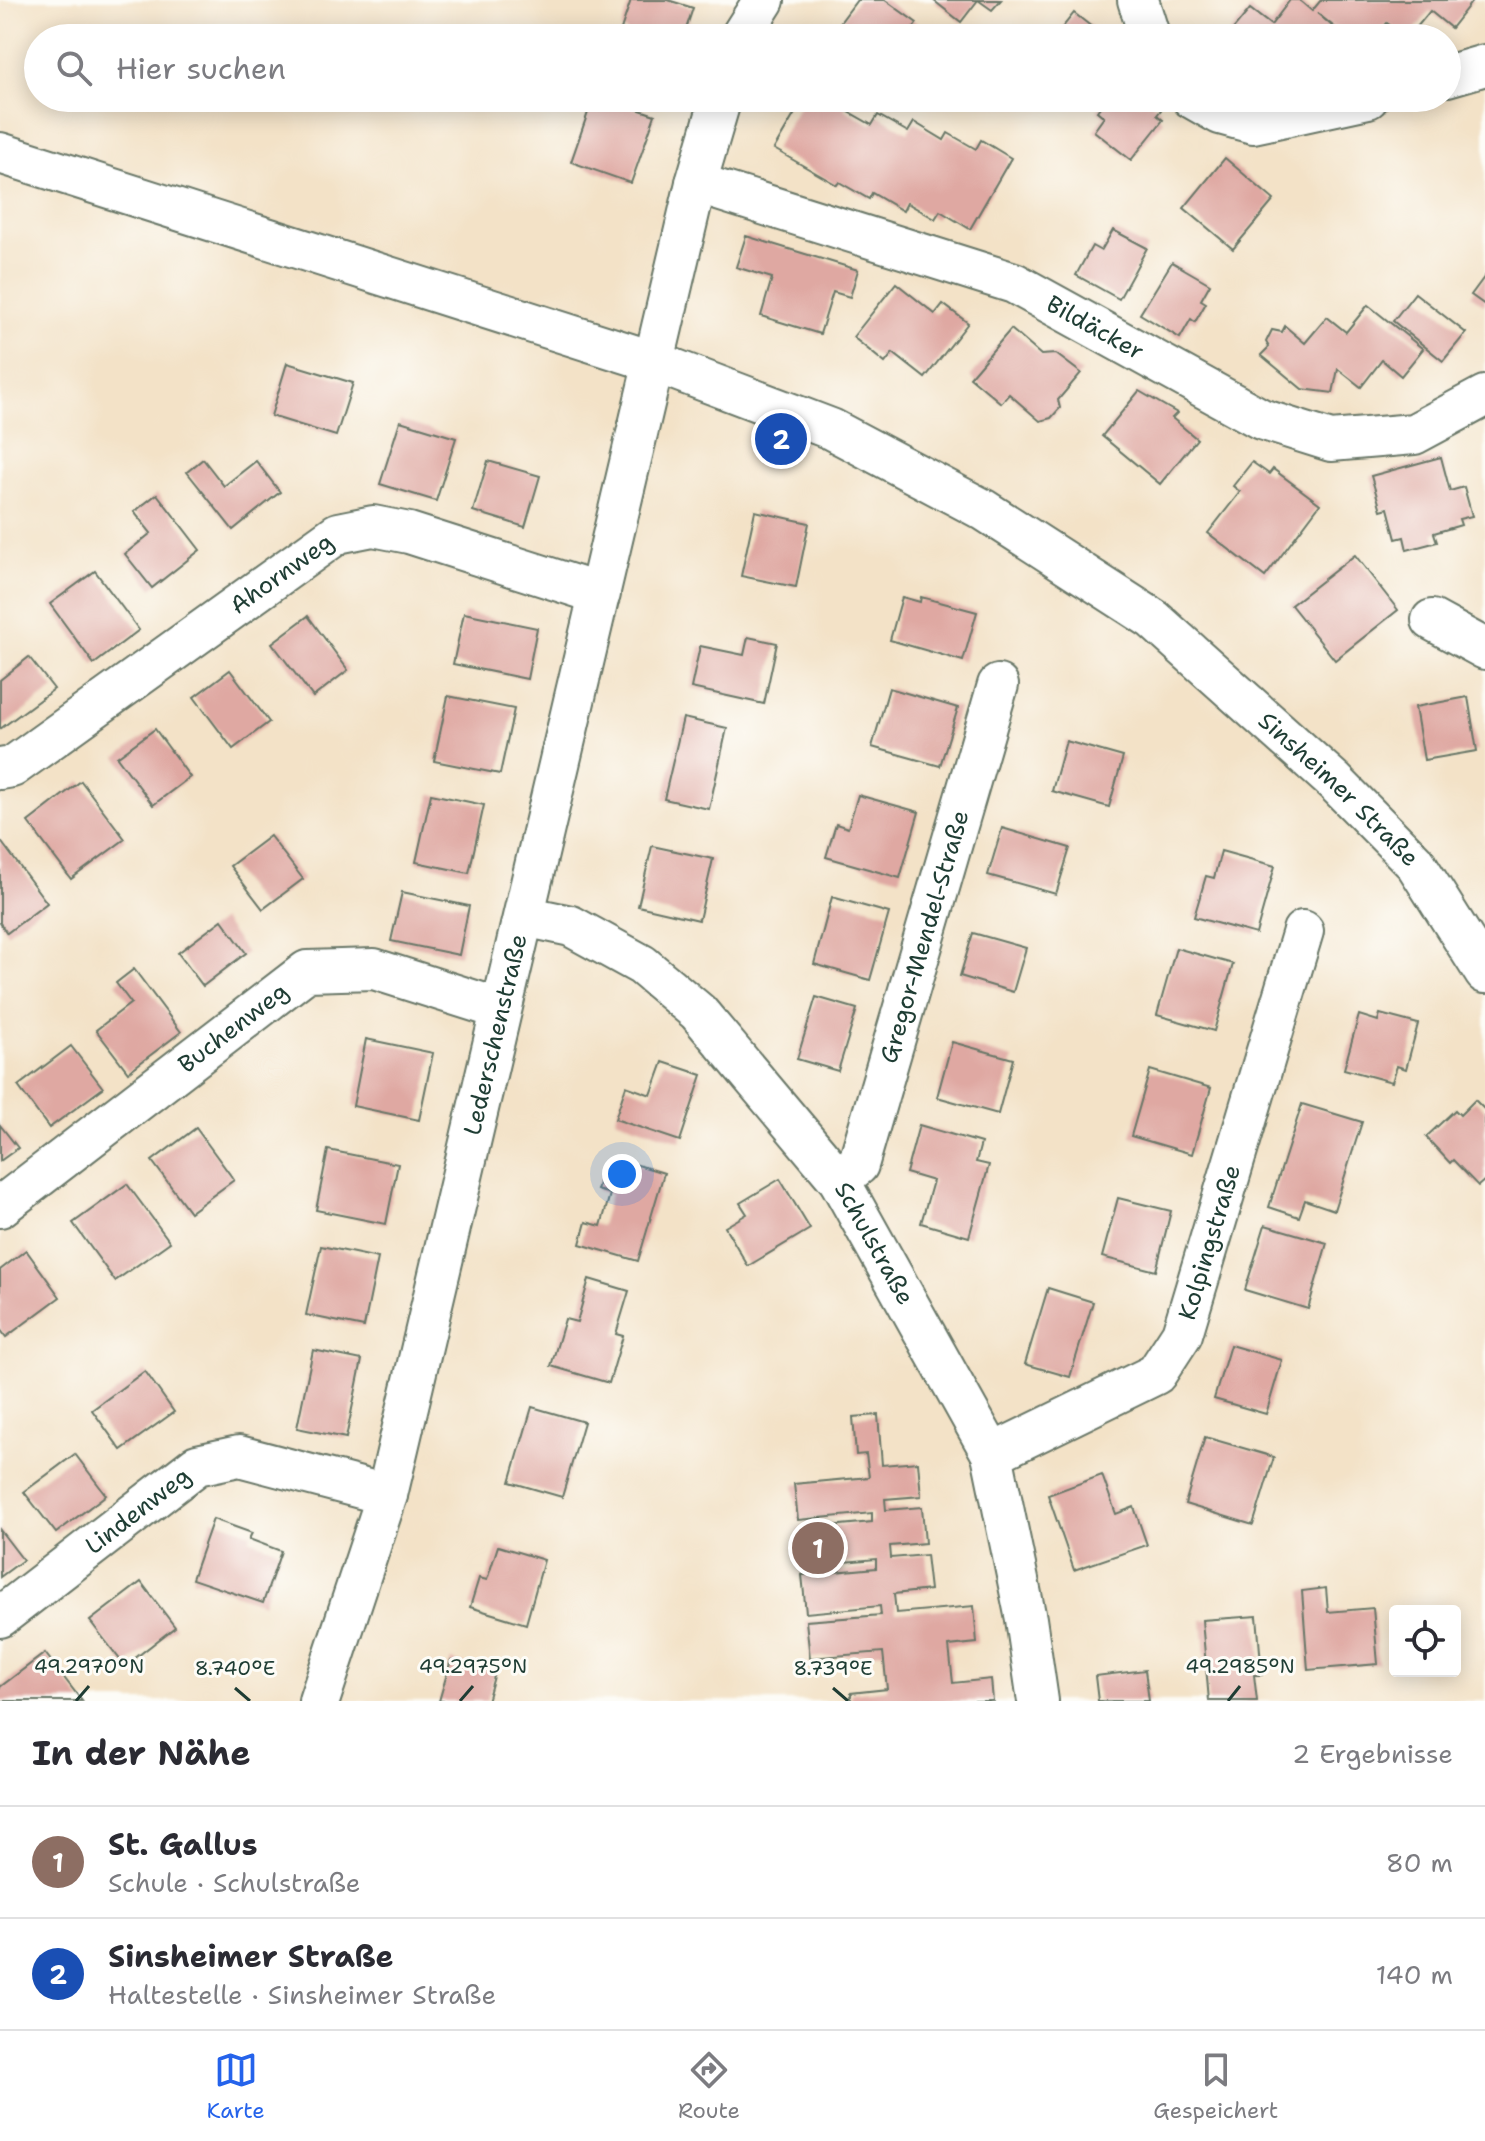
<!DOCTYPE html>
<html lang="de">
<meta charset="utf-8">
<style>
:root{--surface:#fff;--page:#f7f7f7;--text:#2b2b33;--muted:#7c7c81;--line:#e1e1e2;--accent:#2563eb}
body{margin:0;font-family:"Shantell Sans",sans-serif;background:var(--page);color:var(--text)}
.controls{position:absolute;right:24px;bottom:24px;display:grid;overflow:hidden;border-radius:8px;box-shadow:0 4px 20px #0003}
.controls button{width:72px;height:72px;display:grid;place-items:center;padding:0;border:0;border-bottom:2px solid var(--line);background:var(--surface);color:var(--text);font:40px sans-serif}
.you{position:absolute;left:622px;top:1174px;width:28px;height:28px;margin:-20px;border:6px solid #fff;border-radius:50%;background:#1a73e8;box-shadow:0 0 0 12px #1a73e833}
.badge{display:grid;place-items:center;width:52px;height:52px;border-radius:50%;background:var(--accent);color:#fff;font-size:26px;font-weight:700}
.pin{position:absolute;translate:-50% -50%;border:4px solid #fff;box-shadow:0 2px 8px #0006}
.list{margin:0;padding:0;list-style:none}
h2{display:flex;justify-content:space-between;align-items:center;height:104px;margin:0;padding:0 32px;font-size:34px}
h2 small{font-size:26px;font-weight:400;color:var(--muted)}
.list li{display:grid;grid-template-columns:52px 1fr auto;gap:24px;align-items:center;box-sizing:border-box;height:112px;padding:0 32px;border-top:2px solid var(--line)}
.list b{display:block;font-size:30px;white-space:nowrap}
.list p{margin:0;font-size:26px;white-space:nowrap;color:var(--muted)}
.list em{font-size:26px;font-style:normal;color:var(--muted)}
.icon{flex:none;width:44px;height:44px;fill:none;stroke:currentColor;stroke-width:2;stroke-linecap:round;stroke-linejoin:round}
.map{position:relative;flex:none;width:1485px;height:1701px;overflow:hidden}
.search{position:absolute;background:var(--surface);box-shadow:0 4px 20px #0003;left:24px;right:24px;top:24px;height:88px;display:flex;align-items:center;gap:20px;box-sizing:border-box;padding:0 28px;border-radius:44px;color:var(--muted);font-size:30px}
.sheet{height:328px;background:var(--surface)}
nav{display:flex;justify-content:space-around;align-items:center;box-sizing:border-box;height:112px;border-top:2px solid var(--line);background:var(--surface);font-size:22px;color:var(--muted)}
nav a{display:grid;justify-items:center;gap:4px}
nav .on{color:var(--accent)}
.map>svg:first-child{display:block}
.building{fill:#dfa8a2}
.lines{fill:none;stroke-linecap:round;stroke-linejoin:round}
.minor-casing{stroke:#697767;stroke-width:44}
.minor{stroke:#fff;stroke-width:40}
.ticks{fill:none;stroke:#1f3d34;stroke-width:3}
.labels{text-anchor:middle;stroke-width:6;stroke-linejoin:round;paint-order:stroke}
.street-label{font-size:24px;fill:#1f3d34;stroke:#fdfcf7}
.ticks-label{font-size:20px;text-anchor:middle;fill:#1f3d34;stroke:#fdfcf7;stroke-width:6;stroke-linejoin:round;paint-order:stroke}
</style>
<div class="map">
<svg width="1485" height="1701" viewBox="0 0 1485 1701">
<rect width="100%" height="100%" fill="#fdfcf7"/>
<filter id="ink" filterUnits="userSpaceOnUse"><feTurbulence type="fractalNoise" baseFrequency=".0125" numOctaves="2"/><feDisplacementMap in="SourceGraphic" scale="16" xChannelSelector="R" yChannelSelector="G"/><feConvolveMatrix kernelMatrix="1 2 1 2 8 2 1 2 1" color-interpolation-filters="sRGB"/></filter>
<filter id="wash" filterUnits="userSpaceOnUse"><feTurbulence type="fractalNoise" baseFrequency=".006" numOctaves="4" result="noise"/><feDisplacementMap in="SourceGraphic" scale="32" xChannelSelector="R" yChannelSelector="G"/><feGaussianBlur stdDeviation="1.8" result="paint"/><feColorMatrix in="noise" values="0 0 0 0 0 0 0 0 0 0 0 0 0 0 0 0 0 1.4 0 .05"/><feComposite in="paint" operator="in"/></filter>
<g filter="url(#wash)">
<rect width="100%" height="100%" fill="#f3e2c7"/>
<g id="blocks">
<!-- building -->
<g class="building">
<polygon points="631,0 668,0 693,8 683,38 625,38 627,31 621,29"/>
<polygon points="857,0 885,0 917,23 906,38 842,38 833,32"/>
<polygon points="933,0 1001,0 992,10 978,0 961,22"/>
<polygon points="1290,0 1299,0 1312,11 1321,0 1473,0 1451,28 1430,11 1408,38 1387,23 1374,38 1348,38 1317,13 1346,38 1236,38 1230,33 1250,9 1271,25"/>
<polygon points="1074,13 1106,38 1054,38"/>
<polygon points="593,98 604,98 655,115 631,183 571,162"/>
<polygon points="804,98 842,98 848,101 844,109 872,125 878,115 908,132 914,122 944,140 948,133 976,149 981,140 1011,158 970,229 940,211 935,219 907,203 903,211 872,193 869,199 839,182 837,185 774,149"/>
<polygon points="1107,98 1114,100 1116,98 1133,98 1140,104 1146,98 1161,110 1157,115 1163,120 1131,160 1094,131 1104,117 1097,111"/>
<polygon points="1225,158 1274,200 1233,249 1184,208"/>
<polygon points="1113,230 1147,248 1119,299 1076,275 1092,246 1101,251"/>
<polygon points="746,236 858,270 850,297 833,292 820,334 761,316 772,278 736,267"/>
<polygon points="1172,262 1210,284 1201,300 1206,303 1195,322 1191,319 1180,338 1140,314"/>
<polygon points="1485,276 1485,305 1471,295"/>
<polygon points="896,283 935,314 943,304 968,323 925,378 893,353 885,363 853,337"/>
<polygon points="1415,293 1466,333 1443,361 1393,321"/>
<polygon points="1368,305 1423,349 1401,376 1382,360 1361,387 1338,369 1333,393 1302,389 1261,355 1269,347 1266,342 1272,330 1282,332 1285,326 1305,343 1327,317 1346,332"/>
<polygon points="1011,329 1041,355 1056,354 1081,373 1058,400 1060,408 1051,418 1040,421 1009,394 1001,403 970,377"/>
<polygon points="287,363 353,383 336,436 271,416"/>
<polygon points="1139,391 1177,413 1172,418 1197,439 1160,484 1102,436"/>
<polygon points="400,421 456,438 436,501 380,484"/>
<polygon points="1441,457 1450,491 1464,487 1472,516 1459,519 1461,525 1434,533 1437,542 1407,550 1404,537 1396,539 1388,508 1381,510 1371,476"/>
<polygon points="203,459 224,486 256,461 280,492 233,530 187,472"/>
<polygon points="488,461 540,476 525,527 473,511"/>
<polygon points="1252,462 1269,474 1273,469 1320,504 1265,577 1208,533 1240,492 1233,486"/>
<polygon points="157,494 200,550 152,588 125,554 151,533 134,512"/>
<polygon points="755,511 809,523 796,587 741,576"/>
<polygon points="1355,555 1398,610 1335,660 1291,605"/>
<polygon points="95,571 139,630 94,664 50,604"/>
<polygon points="902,597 920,602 921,597 977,612 963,661 890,640"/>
<polygon points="464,613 537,628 527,679 453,664"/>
<polygon points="308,616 348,670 313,697 272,643"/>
<polygon points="748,637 777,643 764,704 691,688 700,646 744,655"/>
<polygon points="29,657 54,689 0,729 0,680"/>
<polygon points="230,670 269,722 233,749 194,697"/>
<polygon points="889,688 958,708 940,766 872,747"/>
<polygon points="448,696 514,709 500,774 434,761"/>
<polygon points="1468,697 1477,751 1424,760 1415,707"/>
<polygon points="683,718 727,728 709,809 664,799"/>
<polygon points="155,729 190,777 153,805 117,757"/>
<polygon points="1066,741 1123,757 1109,807 1052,791"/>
<polygon points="81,781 125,839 71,879 28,822"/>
<polygon points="431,794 484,805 469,873 416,862"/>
<polygon points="858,795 919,812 900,878 826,857 836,824 848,828"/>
<polygon points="1002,828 1070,848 1056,894 988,875"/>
<polygon points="270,836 303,879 263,909 230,866"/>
<polygon points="0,840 47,903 7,933 0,923"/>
<polygon points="652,846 713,859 699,920 638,906"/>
<polygon points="1221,851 1275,866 1256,934 1194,917 1206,876 1214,878"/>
<polygon points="402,892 469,906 459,955 391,941"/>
<polygon points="832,897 889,913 870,980 814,964"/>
<polygon points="222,920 246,953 203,986 178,953"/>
<polygon points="973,933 1026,948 1013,992 960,976"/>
<polygon points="1176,948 1233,964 1214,1031 1157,1015"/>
<polygon points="134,969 181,1032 128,1072 96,1030 131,1003 116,983"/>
<polygon points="816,997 857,1009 838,1071 797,1059"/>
<polygon points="1380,1014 1418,1024 1406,1069 1397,1066 1392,1082 1344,1069 1359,1015 1378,1021"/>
<polygon points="366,1039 433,1053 419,1120 353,1106"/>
<polygon points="952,1042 1013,1059 998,1114 937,1097"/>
<polygon points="71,1046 103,1088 49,1128 18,1086"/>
<polygon points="663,1062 702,1075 680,1141 615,1119 626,1086 651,1095"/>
<polygon points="1150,1070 1211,1088 1192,1154 1131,1136"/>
<polygon points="1475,1100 1485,1110 1485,1180 1478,1186 1453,1160 1450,1163 1426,1137 1455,1110 1460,1115"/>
<polygon points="1302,1104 1362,1122 1334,1210 1305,1200 1299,1217 1269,1207"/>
<polygon points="0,1125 18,1148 0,1161"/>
<polygon points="919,1125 981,1143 976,1162 989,1165 969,1237 921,1223 933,1181 906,1173"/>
<polygon points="196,1128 234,1180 190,1212 152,1161"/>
<polygon points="328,1150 398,1164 386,1224 316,1210"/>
<polygon points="631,1163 664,1173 638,1261 580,1244 586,1222 601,1226 610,1194 597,1190 603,1169 626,1176"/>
<polygon points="780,1179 810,1229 748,1266 725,1227 747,1214 740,1203"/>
<polygon points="127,1184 170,1242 115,1281 73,1223"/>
<polygon points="1118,1198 1171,1211 1156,1271 1102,1257"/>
<polygon points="1265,1225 1327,1243 1308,1309 1245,1290"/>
<polygon points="321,1246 378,1258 364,1327 306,1315"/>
<polygon points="26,1250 60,1297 6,1337 0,1329 0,1270"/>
<polygon points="589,1279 629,1291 616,1334 623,1336 609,1383 551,1366 565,1319 577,1322"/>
<polygon points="1048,1288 1093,1302 1070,1377 1025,1364"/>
<polygon points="1230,1345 1282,1360 1266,1414 1214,1399"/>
<polygon points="313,1350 362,1360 346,1438 297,1428"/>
<polygon points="145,1371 174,1412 121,1450 92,1410"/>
<polygon points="532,1407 584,1422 562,1497 510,1482"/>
<polygon points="878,1415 882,1465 918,1462 921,1496 885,1499 886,1510 922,1507 925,1543 890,1546 891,1558 926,1555 930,1590 894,1594 896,1613 974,1606 977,1643 949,1646 953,1683 991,1679 993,1701 851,1701 851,1693 887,1689 883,1652 810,1658 806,1621 881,1615 880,1606 806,1613 802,1575 876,1568 876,1559 801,1566 798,1529 872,1522 872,1513 798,1520 794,1484 869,1477 866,1454 856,1455 853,1417"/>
<polygon points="1205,1437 1274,1457 1253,1525 1185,1504"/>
<polygon points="75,1454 106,1495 56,1533 24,1492"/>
<polygon points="1102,1475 1116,1514 1134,1507 1147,1545 1074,1570 1048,1495"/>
<polygon points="213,1519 252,1533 249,1539 281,1551 263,1603 192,1579"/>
<polygon points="0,1530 23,1560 0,1577"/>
<polygon points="498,1546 544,1560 526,1624 470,1607 479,1578 487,1580"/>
<polygon points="141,1582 175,1627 125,1666 90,1621"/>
<polygon points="1326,1588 1328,1612 1373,1608 1378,1664 1308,1670 1302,1591"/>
<polygon points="1257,1616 1262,1675 1254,1675 1257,1701 1209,1701 1202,1620"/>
<polygon points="45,1653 82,1701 0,1701 0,1687"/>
<polygon points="451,1660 495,1673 487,1701 439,1701"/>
<polygon points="1145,1670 1149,1701 1098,1701 1095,1676"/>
</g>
</g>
</g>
<g filter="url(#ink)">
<use href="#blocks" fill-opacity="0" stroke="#697767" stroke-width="2"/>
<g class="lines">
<defs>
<g id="minor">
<polyline points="1138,0 1150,38"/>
<polyline points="740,38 764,0"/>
<polyline points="1447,76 1485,65"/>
<polyline points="1192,98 1220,114 1253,123 1368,98"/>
<path id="s1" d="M0 153 655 362 831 429 984 510 1153 619 1335 782 1416 864 1485 973"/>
<path id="s2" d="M696 183 1014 283 1261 419 1331 441 1414 434 1485 396"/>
<polyline points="1432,620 1485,649"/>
<path id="s3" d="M0 769 12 767 338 533 373 526 409 533 600 594"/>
<path id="s4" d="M524 916 571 926 642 965 698 1012 839 1180 992 1454 1026 1619 1038 1701"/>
<path id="s5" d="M839 1180 858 1165 998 685"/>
<path id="s6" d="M0 1207 307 971 374 969 500 1009"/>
<path id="s7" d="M992 1454 1156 1374 1182 1334 1303 931"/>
<path id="s8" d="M0 1617 197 1465 239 1456 387 1495"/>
<path id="s9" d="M319 1701 387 1495 696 183 721 98"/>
</g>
</defs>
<!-- minor casing -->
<use href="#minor" class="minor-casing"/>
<!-- minor -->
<use href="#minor" class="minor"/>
</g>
</g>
<!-- ticks -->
<path class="ticks" d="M235 1688 250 1701M833 1688 848 1701M76 1701 89 1686M460 1701 473 1686M1228 1701 1240 1686"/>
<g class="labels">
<!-- street labels -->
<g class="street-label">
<text dy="8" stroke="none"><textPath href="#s2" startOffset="426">Bildäcker</textPath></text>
<text dy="8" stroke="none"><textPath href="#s3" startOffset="344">Ahornweg</textPath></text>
<text dy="8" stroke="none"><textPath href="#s1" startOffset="1502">Sinsheimer Straße</textPath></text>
<text dy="8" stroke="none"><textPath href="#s5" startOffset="262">Gregor-Mendel-Straße</textPath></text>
<text dy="8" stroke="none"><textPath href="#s6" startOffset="294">Buchenweg</textPath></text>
<text dy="8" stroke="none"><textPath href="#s9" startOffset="690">Lederschenstraße</textPath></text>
<text dy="8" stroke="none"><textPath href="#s4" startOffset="494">Schulstraße</textPath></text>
<text dy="8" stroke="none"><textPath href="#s7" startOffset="326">Kolpingstraße</textPath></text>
<text dy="8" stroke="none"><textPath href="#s8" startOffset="174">Lindenweg</textPath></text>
</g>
</g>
<g class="ticks-label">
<text x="89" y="1673">49.2970°N</text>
<text x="473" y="1673">49.2975°N</text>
<text x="1240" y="1673">49.2985°N</text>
<text x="235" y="1675">8.740°E</text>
<text x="833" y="1675">8.739°E</text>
</g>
</svg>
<div class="controls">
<button><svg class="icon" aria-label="locate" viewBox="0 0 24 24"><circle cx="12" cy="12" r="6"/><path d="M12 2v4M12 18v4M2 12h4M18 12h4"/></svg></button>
</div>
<div class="you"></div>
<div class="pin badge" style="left:818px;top:1548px;background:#8d6e63">1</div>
<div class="pin badge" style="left:781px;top:439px;background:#1a4fb4">2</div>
<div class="search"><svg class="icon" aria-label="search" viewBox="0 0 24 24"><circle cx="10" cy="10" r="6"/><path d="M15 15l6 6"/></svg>Hier suchen</div>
</div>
<section class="sheet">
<h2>In der Nähe<small>2 Ergebnisse</small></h2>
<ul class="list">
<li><span class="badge" style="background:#8d6e63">1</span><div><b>St. Gallus</b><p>Schule · Schulstraße</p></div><em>80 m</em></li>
<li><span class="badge" style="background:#1a4fb4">2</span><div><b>Sinsheimer Straße</b><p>Haltestelle · Sinsheimer Straße</p></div><em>140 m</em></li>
</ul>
</section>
<nav>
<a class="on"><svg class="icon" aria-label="map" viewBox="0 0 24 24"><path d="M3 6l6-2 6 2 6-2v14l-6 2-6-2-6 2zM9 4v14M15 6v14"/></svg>Karte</a>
<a><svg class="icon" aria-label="directions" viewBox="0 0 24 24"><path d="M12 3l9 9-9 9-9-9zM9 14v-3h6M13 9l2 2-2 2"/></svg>Route</a>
<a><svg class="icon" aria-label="saved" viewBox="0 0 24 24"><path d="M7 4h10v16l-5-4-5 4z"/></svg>Gespeichert</a>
</nav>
